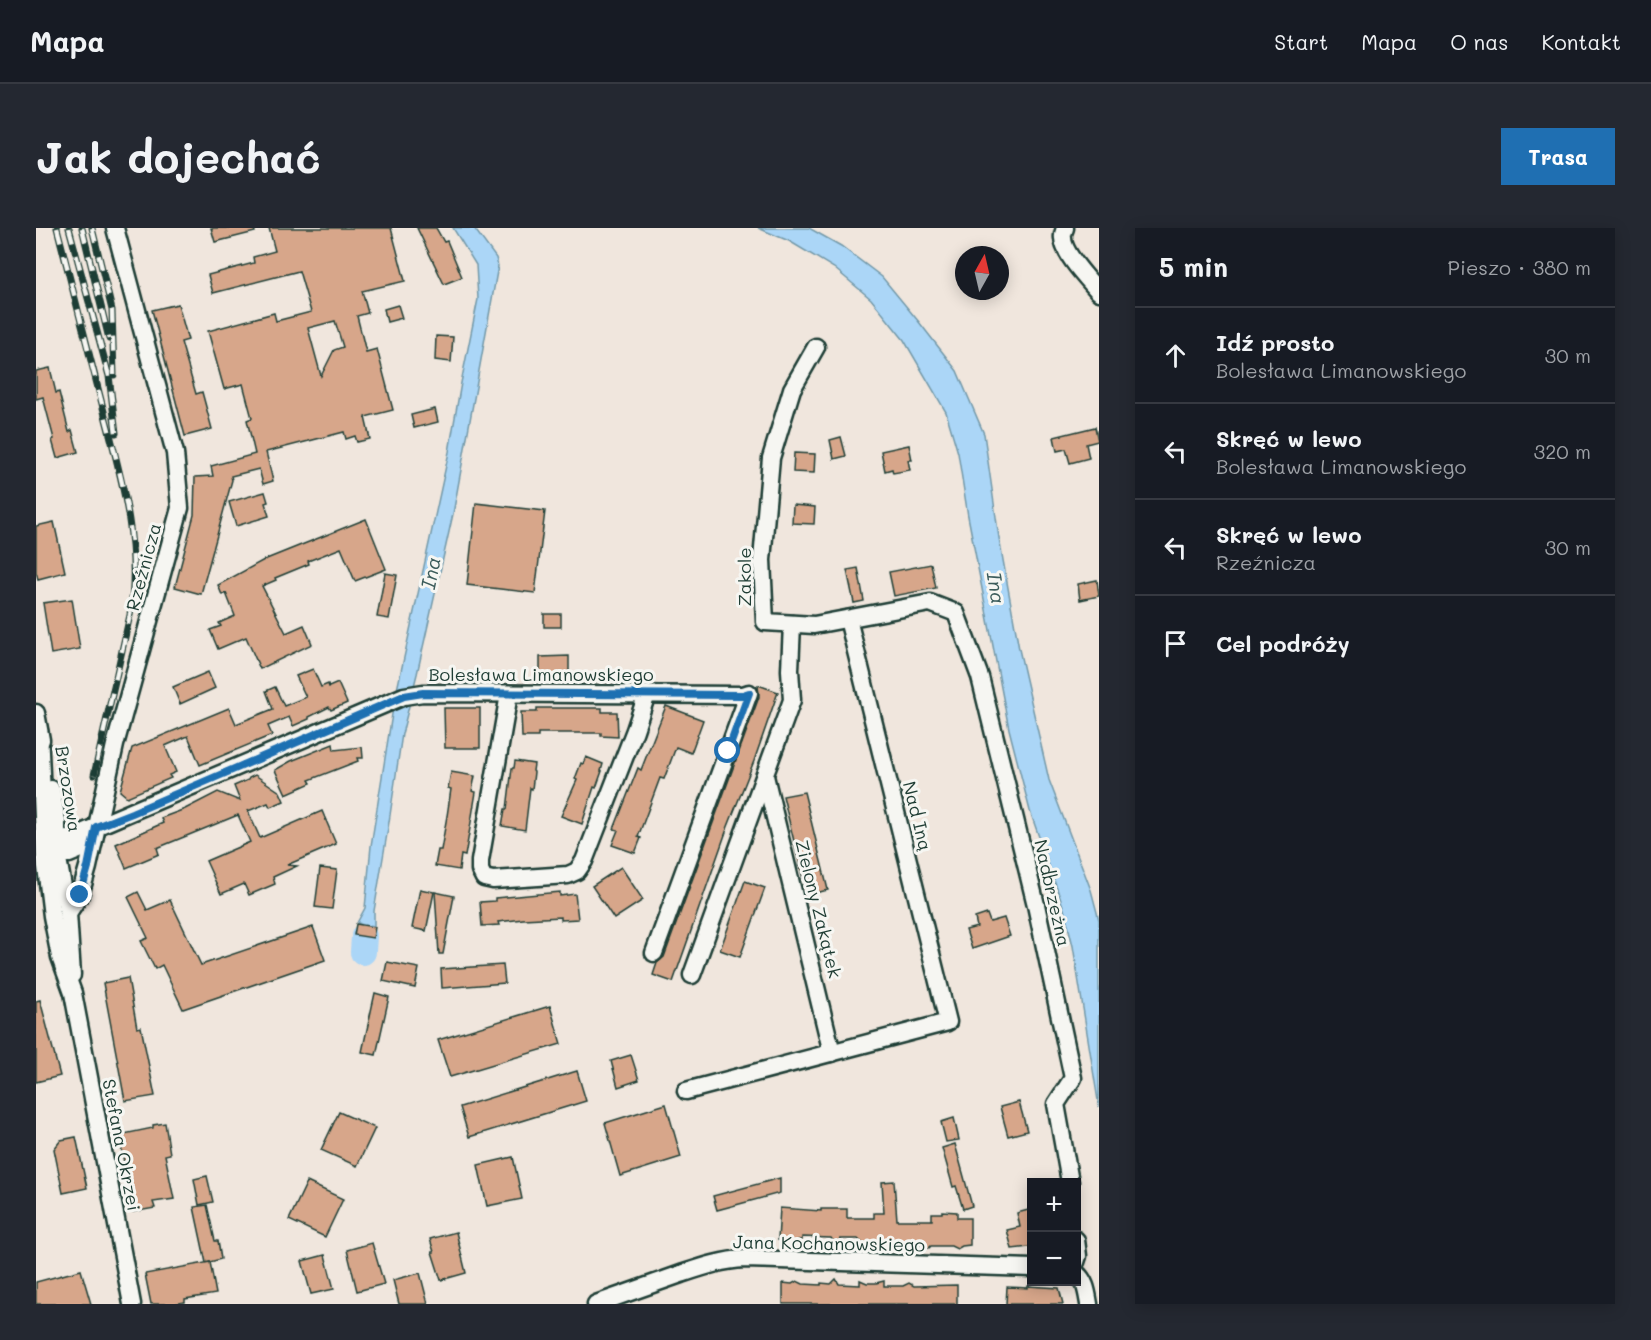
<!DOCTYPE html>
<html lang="pl">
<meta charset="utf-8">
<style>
:root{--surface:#171b24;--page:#242831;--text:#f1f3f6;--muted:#9ea1a6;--line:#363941;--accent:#1f6fb2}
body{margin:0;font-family:Mali,sans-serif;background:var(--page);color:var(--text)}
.controls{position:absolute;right:18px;bottom:18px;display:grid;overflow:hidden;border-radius:0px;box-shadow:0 3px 15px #0003}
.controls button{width:54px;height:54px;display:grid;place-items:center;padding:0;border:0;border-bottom:2px solid var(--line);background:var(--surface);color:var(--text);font:30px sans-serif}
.compass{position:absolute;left:919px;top:18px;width:54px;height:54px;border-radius:50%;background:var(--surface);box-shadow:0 3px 15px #0003;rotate:8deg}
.stop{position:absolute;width:18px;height:18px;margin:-14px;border:4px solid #1f6fb2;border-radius:50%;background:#fff}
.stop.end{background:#1f6fb2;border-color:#fff;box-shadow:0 2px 6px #0008}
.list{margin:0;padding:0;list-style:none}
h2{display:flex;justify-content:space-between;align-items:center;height:78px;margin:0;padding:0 24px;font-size:26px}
h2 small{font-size:20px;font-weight:400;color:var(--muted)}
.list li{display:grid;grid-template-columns:39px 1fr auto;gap:18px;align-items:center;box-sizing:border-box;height:96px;padding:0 24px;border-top:2px solid var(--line)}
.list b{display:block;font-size:22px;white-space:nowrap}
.list p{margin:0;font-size:20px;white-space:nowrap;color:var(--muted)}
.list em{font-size:20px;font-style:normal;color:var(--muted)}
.icon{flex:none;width:33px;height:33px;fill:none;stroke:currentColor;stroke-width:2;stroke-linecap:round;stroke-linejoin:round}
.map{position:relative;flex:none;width:1063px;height:1076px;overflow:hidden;border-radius:0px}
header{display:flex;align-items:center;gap:36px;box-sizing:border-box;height:84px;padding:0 30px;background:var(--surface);border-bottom:2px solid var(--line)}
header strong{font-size:28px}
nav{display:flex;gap:33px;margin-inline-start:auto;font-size:21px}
.intro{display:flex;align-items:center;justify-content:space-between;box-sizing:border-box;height:144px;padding:0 36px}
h1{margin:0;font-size:42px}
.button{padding:15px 27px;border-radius:0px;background:var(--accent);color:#fff;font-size:21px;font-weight:700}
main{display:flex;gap:36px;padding:0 36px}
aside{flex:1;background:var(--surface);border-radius:0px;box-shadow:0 3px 15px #0003}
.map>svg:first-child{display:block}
.water{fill:#abd6f7;stroke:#7399a9;stroke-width:1.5}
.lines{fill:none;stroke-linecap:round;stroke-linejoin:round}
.river{stroke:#abd6f7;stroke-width:26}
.building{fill:#d7a68a;stroke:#1f3d34;stroke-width:1.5;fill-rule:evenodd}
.minor-casing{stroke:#1f3d34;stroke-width:21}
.minor{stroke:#f6f6f2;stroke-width:16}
.rail-casing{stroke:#1f3d34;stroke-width:7}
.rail{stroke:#f6f6f2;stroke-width:4.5;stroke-dasharray:14;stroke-linecap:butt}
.route{stroke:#1f6fb2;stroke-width:8}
.labels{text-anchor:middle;stroke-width:6;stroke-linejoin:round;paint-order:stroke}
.street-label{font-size:18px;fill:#1f3d34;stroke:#f6f6f2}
.water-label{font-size:20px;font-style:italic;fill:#3b5c5b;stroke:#f6f6f2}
</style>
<header>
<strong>Mapa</strong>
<nav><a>Start</a><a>Mapa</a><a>O nas</a><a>Kontakt</a></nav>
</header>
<div class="intro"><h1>Jak dojechać</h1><a class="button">Trasa</a></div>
<main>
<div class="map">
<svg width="1063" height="1076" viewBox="0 0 1063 1076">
<rect width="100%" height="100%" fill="#f0e6dd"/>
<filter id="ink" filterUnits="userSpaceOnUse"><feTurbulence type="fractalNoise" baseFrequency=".0167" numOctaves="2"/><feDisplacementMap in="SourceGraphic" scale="12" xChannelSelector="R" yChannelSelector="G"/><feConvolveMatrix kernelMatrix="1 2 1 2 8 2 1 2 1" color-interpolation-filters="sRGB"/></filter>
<g filter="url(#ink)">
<!-- water -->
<g class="water">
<polygon points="417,0 438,0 460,30 462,38 417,286 381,446 366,506 353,594 338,683 338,698 321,695 329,680 335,618 357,480 413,224 425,155 442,71 440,37"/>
<polygon points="722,0 773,0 805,18 846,49 883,94 921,143 948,206 963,310 983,421 1013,552 1055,662 1063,692 1063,879 1037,718 1028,681 994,583 973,501 932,288 922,225 910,184 868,112 835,71 798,40 753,13"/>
</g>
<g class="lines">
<!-- river -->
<polyline class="river" points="327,724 328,708"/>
</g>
<!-- building -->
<g class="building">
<polygon points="175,0 218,0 219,4 179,14"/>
<path d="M233 0H355L369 53 326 63 332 85 321 88 330 124 341 121 357 182 329 189 334 211 321 214 319 208 310 211 308 204 230 224 237 253 227 256 223 241 195 248 196 252 165 366 139 359 158 287 159 249 177 248 175 238 219 226 211 192 216 190 207 156 188 161 172 103 238 85 240 93 275 84 263 43 177 65 172 47 218 35 217 29 239 23ZM299 93 307 119 298 122 285 148 272 100Z"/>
<polygon points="381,0 400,0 408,14 411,13 426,49 408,56"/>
<polygon points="142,76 152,112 145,114 160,166 166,164 176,201 149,208 116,82"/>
<polygon points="362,77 366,90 351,94 348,81"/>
<polygon points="400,108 417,109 415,134 399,132"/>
<polygon points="14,140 20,165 23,164 33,204 36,202 42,224 21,230 16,212 18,211 7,169 0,171 0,143"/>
<polygon points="399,181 402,194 378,200 375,187"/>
<polygon points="1059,199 1062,213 1050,216 1053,230 1034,235 1030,221 1021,223 1018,209"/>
<polygon points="805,209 810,228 798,231 794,212"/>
<polygon points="873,217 876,232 872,232 874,242 857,245 856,241 849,243 845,223"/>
<polygon points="758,225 779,226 778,245 757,244"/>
<polygon points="229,264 232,274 229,275 233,288 200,298 193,274"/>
<polygon points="440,275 509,283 499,365 431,357"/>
<polygon points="757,277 779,279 778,296 756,295"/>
<polygon points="330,291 350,341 319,353 305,320 272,333 273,336 239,350 240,352 226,358 250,405 268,397 276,416 224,441 210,409 182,421 174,402 185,398 183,395 199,388 190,365 186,367 182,357 228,332"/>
<polygon points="18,294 29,344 2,351 0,344 0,298"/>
<polygon points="895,336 900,360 858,368 853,344"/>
<polygon points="822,340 828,373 818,375 811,342"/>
<polygon points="349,345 361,347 353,391 341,389"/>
<polygon points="1061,352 1063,368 1044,372 1042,356"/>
<polygon points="36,371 44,421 15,426 7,375"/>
<rect x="508" y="386" width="17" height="13"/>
<polygon points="533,428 533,447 504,447 504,429"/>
<polygon points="277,441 285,459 292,456 293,459 302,455 311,475 295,482 293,479 273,489 273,491 257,498 253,489 232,498 236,507 164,537 152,508 129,518 140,544 133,547 135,550 91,569 84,563 96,520 193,480 200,496 237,481 230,463 239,459 248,478 270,469 260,448"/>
<polygon points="172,444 179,460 144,476 137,459"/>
<polygon points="722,457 742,464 718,533 691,601 637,754 617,747 621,735 628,729 723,469"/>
<polygon points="630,478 667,492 655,525 640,519 628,551 624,550 602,609 605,610 599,625 576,617 582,602 578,601 602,540 605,542"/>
<polygon points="408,480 444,480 444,520 409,520"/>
<polygon points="501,480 566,480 566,484 581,484 582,509 565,508 565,505 502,505 502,509 486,509 485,484 501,484"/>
<polygon points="297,516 298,522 326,519 327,530 321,530 322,533 273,552 275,555 250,566 239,542 255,533"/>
<polygon points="550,529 567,536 565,543 566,543 560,560 558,559 546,596 525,588 541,552 539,551 545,535 547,536"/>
<polygon points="479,533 498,536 497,543 498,544 496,561 494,560 489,602 466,598 469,581 471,581 476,540 478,540"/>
<polygon points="415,544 439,548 436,563 440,564 434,600 429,628 425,627 423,642 399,638 402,622 405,622 411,588 415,561 412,560"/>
<polygon points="219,547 244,564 248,573 234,579 232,575 212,583 224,610 286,583 300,616 251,637 261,638 237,649 239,656 213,667 208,656 185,666 170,633 214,614 202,587 121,620 123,626 90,640 80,616 127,595 125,590 149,581 182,564 204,573 198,558 212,552 213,550"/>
<polygon points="768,564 792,662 771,667 747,568"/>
<polygon points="585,639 607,672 578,691 556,658"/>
<polygon points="284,640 301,642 296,681 279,679"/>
<polygon points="709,653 729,660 704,729 684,722"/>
<polygon points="384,661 398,664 390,703 376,700"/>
<polygon points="102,664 111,682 134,672 165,737 277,699 289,732 147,781 126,737 119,741 105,713 112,710 92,669"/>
<polygon points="399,664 418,668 407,726 403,726"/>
<polygon points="524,664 524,668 539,666 542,691 525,692 525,689 487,691 462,694 463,697 446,698 444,674 459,673 459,670"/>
<polygon points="951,686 954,694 968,690 974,708 936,721 930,702 941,699 939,690"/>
<polygon points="320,696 339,699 337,710 318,707"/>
<polygon points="351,734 383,740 379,760 347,753"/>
<polygon points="467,737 469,755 406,760 405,741"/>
<polygon points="92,750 101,800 105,799 119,868 89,873 67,755"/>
<polygon points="339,765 353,769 340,827 326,824"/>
<polygon points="4,772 24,848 0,854 0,773"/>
<polygon points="514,778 525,816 414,849 402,812"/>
<polygon points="595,827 603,852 582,859 575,833"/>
<polygon points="541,843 550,873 433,909 424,879"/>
<polygon points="983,874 991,903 972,908 964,879"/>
<polygon points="630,876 645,929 584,948 569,895"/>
<polygon points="303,884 339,900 321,938 285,922"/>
<polygon points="918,890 923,912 910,914 905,894"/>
<polygon points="129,895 134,926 129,927 138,971 117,974 119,980 97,984 83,907 117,900 117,897"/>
<polygon points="40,909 51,960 27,965 18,921 25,912"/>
<polygon points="919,916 936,978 927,981 920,958 917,959 906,920"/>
<polygon points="477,929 486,971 451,978 442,937"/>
<polygon points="171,948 177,974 163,977 158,951"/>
<polygon points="744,950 744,965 681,982 677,968"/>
<polygon points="858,953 861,992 896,992 896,985 906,985 906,983 921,984 921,990 934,990 934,1017 926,1018 921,1021 915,1018 895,1018 893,1020 888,1020 884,1016 884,1014 859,1014 859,1016 832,1015 828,1017 822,1011 804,1011 803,1013 797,1013 795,1010 766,1009 766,1012 762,1012 756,1018 752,1012 742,1012 744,980 785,983 785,981 811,981 811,990 838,990 838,985 848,985 846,954"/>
<polygon points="271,954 307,971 289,1009 253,992"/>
<polygon points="171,977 179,1013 182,1013 185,1031 170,1035 158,979"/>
<polygon points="996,981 996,1014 993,1019 976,1021 971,1002 984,999 981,985"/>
<polygon points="420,1004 430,1045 405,1052 396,1024 398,1024 394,1011"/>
<polygon points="336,1015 348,1056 321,1063 311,1022"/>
<polygon points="289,1027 298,1061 275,1066 266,1033"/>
<polygon points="174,1034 180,1066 149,1071 149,1074 138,1076 115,1076 109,1046"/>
<polygon points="45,1042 55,1076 0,1076 0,1054"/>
<polygon points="384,1045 392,1076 363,1076 357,1052"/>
<polygon points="800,1051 803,1056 824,1057 824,1052 831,1055 840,1055 848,1053 848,1058 867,1058 873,1055 878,1058 921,1057 921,1076 747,1076 747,1055 756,1056 761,1053 767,1056 785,1057 785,1055 795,1056"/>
<polygon points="992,1058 1023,1060 1027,1076 970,1076 971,1059 992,1060"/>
</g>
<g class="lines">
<defs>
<g id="minor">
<path d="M1029 0C1028 3 1026 7 1027 10 1027 26 1053 52 1063 64"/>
<polyline points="780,119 756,161 735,230 726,332 729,394 778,397 894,375 920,385 944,449 1000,677 1037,850 1020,876 1034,954"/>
<polyline points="473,466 444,633 444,642 448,650 457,652 532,647 541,643 548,633 599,502 611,466"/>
<polyline points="0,485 5,512"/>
<polyline points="3,503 9,630 16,688 24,729 37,765 96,1076"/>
<polyline points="729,548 796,825"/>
<polyline points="15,561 21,592 21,626 32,685 36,747"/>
<polyline points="21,626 29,612 368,468 387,465 707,467 713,465 618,725"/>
<polyline points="15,628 21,626 33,626 57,616"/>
<polyline points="32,685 44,667 52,639 79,517 144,280 139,225 79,0"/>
<polyline points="656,747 756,472 754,442 756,396"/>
<polyline points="650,863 912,794 812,391"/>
<polyline points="1040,1012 1042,1028 1040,1034"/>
<path d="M1040 1045C1050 1053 1051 1065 1053 1076"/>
<path d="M560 1076C588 1066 616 1056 645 1046 666 1039 686 1032 709 1031L996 1040"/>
</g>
</defs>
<!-- minor casing -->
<use href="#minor" class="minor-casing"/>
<!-- minor -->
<use href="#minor" class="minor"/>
<defs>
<g id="rail">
<path d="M21 0C36 57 50 115 65 172 83 242 106 315 94 387L58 547"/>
<polyline points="33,0 73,148 80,205"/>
<polyline points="46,0 73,111"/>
<polyline points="56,0 76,82 78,147"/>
</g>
</defs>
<!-- rail casing -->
<use href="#rail" class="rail-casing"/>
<!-- rail -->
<use href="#rail" class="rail"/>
</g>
</g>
<g class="lines" filter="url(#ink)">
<!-- route -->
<polyline class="route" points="44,667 52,639 60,599 96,585 368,468 387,465 707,467 713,465 692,523"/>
</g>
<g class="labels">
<!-- street labels -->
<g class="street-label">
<text transform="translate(108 339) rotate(-75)" y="6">Rzeźnicza</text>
<text transform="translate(709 349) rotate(-90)" y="6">Zakole</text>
<text x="505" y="453">Bolesława Limanowskiego</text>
<text transform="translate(32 561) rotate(81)" y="6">Brzozowa</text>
<text transform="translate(881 588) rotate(76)" y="6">Nad Iną</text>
<text transform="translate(1016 665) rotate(77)" y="6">Nadbrzeżna</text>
<text transform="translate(782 681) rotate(76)" y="6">Zielony Zakątek</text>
<text transform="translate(85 917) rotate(79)" y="6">Stefana Okrzei</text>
<text transform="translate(793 1016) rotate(1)" y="6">Jana Kochanowskiego</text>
</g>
<!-- water labels -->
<g class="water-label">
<text transform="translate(395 345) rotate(-79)" y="7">Ina</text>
<text transform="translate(960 360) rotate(81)" y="7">Ina</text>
</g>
</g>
</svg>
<div class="controls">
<button>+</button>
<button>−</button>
</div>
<svg class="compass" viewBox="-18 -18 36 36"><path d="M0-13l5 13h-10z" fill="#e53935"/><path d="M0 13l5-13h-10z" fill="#9ea1a6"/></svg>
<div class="stop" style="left:692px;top:523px"></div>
<div class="stop end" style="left:44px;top:667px"></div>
</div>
<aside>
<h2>5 min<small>Pieszo · 380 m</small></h2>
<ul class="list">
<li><svg class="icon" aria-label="ahead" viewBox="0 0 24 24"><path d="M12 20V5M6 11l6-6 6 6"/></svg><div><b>Idź prosto</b><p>Bolesława Limanowskiego</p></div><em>30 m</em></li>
<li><svg class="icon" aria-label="left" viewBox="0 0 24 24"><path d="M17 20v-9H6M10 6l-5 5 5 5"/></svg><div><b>Skręć w lewo</b><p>Bolesława Limanowskiego</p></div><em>320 m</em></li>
<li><svg class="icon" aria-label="left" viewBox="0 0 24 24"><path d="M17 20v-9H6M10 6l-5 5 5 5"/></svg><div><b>Skręć w lewo</b><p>Rzeźnicza</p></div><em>30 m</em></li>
<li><svg class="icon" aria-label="arrive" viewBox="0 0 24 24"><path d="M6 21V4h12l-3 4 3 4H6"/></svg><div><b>Cel podróży</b></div></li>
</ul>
</aside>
</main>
